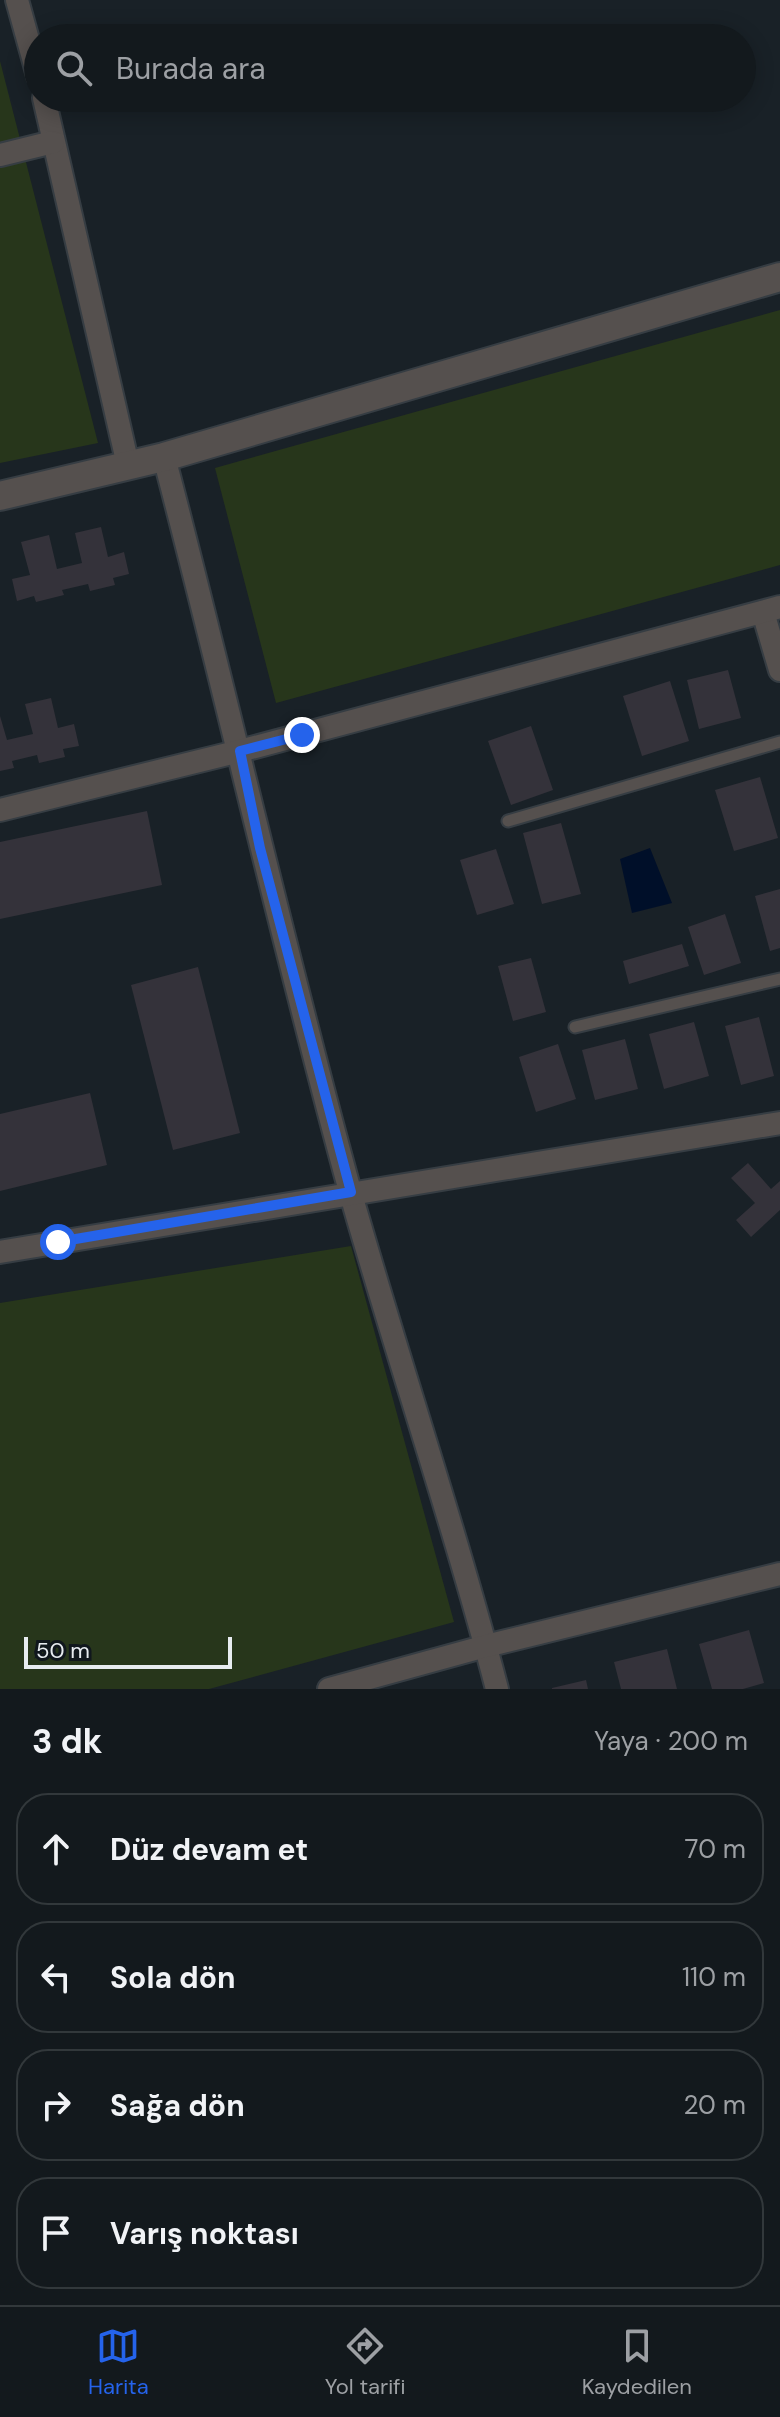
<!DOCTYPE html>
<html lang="tr">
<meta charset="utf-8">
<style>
:root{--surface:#13191d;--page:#1c2226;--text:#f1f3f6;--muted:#9da0a4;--line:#32383b;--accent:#2563eb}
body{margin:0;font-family:"DM Sans",sans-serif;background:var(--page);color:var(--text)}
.scale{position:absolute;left:24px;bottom:20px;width:208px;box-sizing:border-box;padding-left:8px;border:4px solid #e7ecf0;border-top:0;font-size:22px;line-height:28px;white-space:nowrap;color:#e7ecf0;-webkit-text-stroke:6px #10171d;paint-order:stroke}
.stop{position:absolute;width:24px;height:24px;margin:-18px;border:6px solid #2563eb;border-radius:50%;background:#fff}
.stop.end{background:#2563eb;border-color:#fff;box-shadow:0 2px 8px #0008}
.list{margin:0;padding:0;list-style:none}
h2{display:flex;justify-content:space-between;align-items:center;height:104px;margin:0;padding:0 32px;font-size:34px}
h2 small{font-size:26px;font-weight:400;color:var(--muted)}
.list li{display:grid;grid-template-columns:52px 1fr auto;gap:24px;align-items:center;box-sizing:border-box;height:112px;margin:0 16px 16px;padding:0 16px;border:2px solid var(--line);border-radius:32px}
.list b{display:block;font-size:30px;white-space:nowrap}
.list em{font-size:26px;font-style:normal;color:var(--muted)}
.icon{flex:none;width:44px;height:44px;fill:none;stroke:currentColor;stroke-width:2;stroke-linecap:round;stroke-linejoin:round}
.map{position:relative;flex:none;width:780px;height:1689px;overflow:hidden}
.search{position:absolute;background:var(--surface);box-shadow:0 4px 20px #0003;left:24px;right:24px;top:24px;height:88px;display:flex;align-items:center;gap:20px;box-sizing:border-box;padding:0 28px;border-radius:44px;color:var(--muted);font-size:30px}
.sheet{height:616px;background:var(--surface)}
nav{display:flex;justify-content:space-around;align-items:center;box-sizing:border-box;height:112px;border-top:2px solid var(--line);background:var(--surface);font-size:22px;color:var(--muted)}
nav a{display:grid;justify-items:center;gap:4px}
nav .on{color:var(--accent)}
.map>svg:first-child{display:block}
.green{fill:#27361b}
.water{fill:#000f29}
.building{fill:#34323a}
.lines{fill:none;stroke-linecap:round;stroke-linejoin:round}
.service-casing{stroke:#363d43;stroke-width:15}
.minor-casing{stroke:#363d43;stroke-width:26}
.tertiary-casing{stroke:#363d43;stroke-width:32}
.service{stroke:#55504e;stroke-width:11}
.minor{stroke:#55504e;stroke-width:22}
.tertiary{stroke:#55504e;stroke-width:28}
.route{stroke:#2563eb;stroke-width:10}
</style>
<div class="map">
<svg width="780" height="1689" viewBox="0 0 780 1689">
<rect width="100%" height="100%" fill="#192127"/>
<!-- green -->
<g class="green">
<polygon points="0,61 98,443 0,463"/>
<polygon points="780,310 780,565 276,703 215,468"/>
<polygon points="351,1246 454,1622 209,1689 0,1689 0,1303"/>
</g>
<!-- water -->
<polygon class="water" points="650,848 672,903 632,913 620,859"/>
<!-- building -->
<g class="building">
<polygon points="101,527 108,557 124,552 129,574 113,578 115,585 90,591 88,584 62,590 64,595 36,602 34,596 17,601 12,579 30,575 21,542 49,535 57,569 82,563 75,533"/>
<polygon points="728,670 741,718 699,729 687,680"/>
<polygon points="670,681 689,741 642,756 623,696"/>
<polygon points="51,698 58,728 74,724 79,746 63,749 65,757 39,763 37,755 12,761 14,768 0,771 0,716 7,740 33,734 25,704"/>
<polygon points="531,726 553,790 511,805 488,741"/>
<polygon points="760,777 778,838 734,851 715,790"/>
<polygon points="147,811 162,885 0,919 0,842"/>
<polygon points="561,823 581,894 542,904 523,833"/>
<polygon points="496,849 514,904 477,915 460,860"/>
<polygon points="780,889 780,948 770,951 755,896"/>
<polygon points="725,914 741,963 704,975 688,927"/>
<polygon points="682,944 689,966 629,984 623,961"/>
<polygon points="531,958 546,1012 513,1021 498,966"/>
<polygon points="198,967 240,1133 173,1150 131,985"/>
<polygon points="759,1017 774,1076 741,1085 725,1026"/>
<polygon points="694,1022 709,1076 664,1089 649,1034"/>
<polygon points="625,1039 638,1089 595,1100 582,1050"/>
<polygon points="558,1044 576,1099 536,1112 519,1057"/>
<polygon points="90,1093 107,1165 0,1191 0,1114"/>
<polygon points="748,1163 771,1189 780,1181 780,1210 751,1237 736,1220 755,1203 731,1178"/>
<polygon points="749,1630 764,1683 743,1689 712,1689 699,1644"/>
<polygon points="667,1649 677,1689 621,1689 614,1662"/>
<polygon points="586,1680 588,1689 552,1689 552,1688"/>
</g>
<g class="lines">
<defs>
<g id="service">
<polyline points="508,821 780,742"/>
<polyline points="575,1027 780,979"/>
</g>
<g id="minor">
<polyline points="17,0 38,76"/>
<polyline points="44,98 128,465"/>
<polyline points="0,155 53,142"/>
<path d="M164 457C228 701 283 947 350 1191 397 1357 453 1521 497 1689"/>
<polyline points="763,612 780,670"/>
<polyline points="0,810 240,751 780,607"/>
<polyline points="0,1252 780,1123"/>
<polyline points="329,1689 486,1646 780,1574"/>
</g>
<polyline id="tertiary" points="0,496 164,457 780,277"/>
</defs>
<!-- service casing -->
<use href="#service" class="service-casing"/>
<!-- minor casing -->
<use href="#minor" class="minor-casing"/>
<!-- tertiary casing -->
<use href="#tertiary" class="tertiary-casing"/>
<!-- service -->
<use href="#service" class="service"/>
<!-- minor -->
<use href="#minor" class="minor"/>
<!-- tertiary -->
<use href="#tertiary" class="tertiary"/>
</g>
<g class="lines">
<!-- route -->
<polyline class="route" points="58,1242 351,1192 260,848 240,751 302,735"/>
</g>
</svg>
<div class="scale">50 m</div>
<div class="stop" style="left:58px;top:1242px"></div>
<div class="stop end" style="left:302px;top:735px"></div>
<div class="search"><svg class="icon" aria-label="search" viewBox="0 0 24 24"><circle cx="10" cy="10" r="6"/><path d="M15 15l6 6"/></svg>Burada ara</div>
</div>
<section class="sheet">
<h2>3 dk<small>Yaya · 200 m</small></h2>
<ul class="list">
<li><svg class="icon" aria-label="ahead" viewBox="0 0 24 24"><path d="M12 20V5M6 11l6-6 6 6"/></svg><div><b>Düz devam et</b></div><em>70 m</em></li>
<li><svg class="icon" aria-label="left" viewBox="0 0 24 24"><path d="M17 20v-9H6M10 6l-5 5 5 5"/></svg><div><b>Sola dön</b></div><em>110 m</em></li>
<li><svg class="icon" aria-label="right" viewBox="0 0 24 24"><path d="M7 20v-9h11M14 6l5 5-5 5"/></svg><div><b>Sağa dön</b></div><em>20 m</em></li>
<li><svg class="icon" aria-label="arrive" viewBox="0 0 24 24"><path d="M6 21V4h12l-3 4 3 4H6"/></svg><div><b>Varış noktası</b></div></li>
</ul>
</section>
<nav>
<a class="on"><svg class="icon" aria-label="map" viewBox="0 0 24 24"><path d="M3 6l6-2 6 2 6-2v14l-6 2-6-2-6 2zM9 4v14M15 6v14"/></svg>Harita</a>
<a><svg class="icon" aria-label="directions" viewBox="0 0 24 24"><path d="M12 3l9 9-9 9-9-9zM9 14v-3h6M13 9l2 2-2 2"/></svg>Yol tarifi</a>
<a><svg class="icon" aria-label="saved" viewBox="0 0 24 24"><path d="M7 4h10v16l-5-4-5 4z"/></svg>Kaydedilen</a>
</nav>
